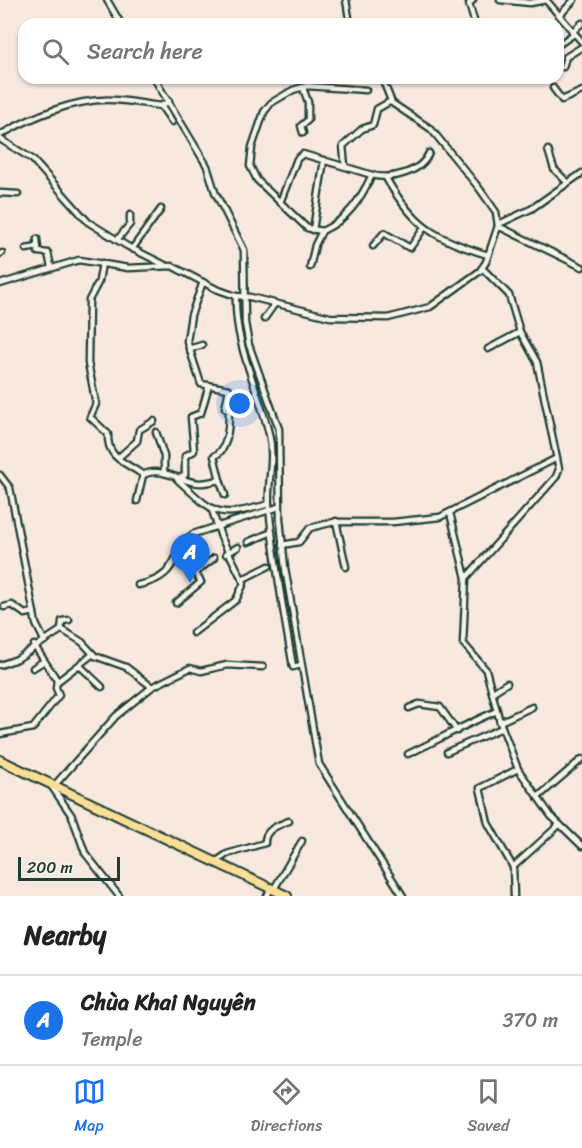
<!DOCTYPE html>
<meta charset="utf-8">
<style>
:root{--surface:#fff;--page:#f2f2f2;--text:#222;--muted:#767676;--line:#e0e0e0;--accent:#1a73e8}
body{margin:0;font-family:Sriracha,sans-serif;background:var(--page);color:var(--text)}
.scale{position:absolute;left:18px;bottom:15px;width:102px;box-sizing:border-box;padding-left:6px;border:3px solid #1f3d34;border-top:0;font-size:16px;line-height:21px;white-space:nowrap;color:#1f3d34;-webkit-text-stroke:4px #f7f3e8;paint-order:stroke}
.you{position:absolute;left:240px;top:404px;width:21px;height:21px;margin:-15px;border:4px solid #fff;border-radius:50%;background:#1a73e8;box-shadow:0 0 0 9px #1a73e833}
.badge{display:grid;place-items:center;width:39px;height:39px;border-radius:50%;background:var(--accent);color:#fff;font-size:20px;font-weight:700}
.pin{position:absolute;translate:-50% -50px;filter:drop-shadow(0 2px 3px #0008)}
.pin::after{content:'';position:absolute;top:32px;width:21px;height:18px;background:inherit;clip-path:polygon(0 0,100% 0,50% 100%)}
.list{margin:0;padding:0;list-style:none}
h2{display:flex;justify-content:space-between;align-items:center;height:78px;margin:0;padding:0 24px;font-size:26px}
h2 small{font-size:20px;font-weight:400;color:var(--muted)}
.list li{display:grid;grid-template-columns:39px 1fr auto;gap:18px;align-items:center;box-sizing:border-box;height:90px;padding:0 24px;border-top:2px solid var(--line)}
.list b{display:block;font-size:22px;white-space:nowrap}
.list p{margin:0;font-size:20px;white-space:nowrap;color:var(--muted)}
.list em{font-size:20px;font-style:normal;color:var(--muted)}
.icon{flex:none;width:33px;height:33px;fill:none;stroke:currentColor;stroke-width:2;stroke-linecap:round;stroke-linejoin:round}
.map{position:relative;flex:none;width:582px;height:896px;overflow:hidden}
.search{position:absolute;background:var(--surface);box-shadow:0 2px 4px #0004;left:18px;right:18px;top:18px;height:66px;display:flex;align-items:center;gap:15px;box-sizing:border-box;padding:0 21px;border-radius:18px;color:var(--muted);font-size:22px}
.sheet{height:168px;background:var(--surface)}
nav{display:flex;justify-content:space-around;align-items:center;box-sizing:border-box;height:84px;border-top:2px solid var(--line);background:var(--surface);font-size:16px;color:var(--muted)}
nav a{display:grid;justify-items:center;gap:3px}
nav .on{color:var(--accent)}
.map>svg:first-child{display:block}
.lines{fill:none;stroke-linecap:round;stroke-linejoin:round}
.minor-casing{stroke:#1f3d34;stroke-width:9}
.highway-casing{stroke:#1f3d34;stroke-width:12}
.minor{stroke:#f7f3e8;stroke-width:4.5}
.highway{stroke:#fcde96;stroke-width:8}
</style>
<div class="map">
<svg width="582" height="896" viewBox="0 0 582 896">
<rect width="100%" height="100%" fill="#f8e9df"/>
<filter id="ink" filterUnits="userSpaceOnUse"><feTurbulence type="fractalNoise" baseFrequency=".0167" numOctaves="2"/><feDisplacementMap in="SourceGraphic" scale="12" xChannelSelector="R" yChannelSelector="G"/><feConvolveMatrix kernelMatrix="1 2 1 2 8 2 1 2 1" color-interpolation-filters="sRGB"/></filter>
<g filter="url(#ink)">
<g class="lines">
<defs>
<g id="minor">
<polyline points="107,0 121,24"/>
<polyline points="346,0 350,24"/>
<polyline points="473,0 469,4 475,24"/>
<polyline points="500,0 530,3 546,0"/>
<polyline points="546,0 582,42"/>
<polyline points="560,15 574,0"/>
<polyline points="572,32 582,23"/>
<polyline points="558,45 574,34"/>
<polyline points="563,67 566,57 582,47"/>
<polyline points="154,78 207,166 215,192 244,250 245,323 249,345 279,429 280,519 285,568 319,764 403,896"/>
<polyline points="382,78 392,103 431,129 479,188 496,212 498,226"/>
<polyline points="303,88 308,102 308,120 301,126 303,133"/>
<polyline points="553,88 562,100 582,91"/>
<path d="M366 90 307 86 293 90 271 103 264 112 252 147 250 166 257 180 307 228 322 231C348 219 360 200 372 175 390 180 421 173 429 153"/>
<polyline points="161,106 172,122"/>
<path d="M0 135C31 117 78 97 115 100 130 101 146 104 161 106L169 101"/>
<polyline points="0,139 32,159 88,222 127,246 165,265"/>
<polyline points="548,150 554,169 567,182"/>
<polyline points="345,166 343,146 362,129 373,125 377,109 391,101"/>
<path d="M386 178C414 227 435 239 488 255"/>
<polyline points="0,193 18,194"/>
<polyline points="281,200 297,159 303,154 372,175"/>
<polyline points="499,224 531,209 582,173"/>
<polyline points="313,230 324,160"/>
<polyline points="37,239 38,252 48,253 51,267"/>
<polyline points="117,240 130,224 130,215"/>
<polyline points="373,246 384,233 410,248 424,228"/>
<polyline points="26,249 38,247"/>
<polyline points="132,249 161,209"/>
<polyline points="0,254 2,253"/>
<path d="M102 263 99 281 89 300 88 363 96 404 90 417 108 434C107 459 124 461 143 475"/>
<polyline points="310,267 315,245 322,231"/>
<polyline points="482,268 509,295 520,332 537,362 559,469 556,477 466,578 463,643 486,670 500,722 518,769 551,816 582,846"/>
<polyline points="0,284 79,260 128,268 172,266 216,289 236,296 250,297 330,317 388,318 430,307 480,271 486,262 498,226 582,267"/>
<path d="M236 296C234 345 258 387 269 434 275 458 267 483 269 507 274 561 284 614 293 667L301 665"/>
<polyline points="264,319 274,305"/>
<polyline points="189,349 202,345"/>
<polyline points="488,349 520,332"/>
<path d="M209 385 201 413 191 417 194 451 185 456V475L177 479C216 515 216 519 269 504"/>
<polyline points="156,432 164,456 164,473"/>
<polyline points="118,458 137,441 139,430 154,421"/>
<polyline points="0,475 10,488 36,624 44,640"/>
<path d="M143 475C161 465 182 483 200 483 207 483 214 481 220 480L214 456C228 451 229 427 229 411L225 408 229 389 201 384 187 341 191 315 203 282"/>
<polyline points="220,480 225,495"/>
<polyline points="137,501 143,475"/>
<polyline points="450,513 466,578"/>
<polyline points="336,521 346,567"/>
<polyline points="248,542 272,532"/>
<polyline points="282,545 299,542 310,528 334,522 393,522 440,517 557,458"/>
<polyline points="226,554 238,547"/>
<polyline points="176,562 190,565 201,582 176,603"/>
<polyline points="195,573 214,558"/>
<polyline points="243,579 269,566"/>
<path d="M138 585C182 577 170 550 193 534L279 507"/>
<polyline points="4,607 12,605 25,614 34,612"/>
<polyline points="61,629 82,642 95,656 126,667 152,687"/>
<polyline points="193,633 236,600 244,583 221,537 212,510"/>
<polyline points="0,665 17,659 61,630 62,621 69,620"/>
<polyline points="80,666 102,687"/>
<polyline points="33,668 44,661"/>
<polyline points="57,682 93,654"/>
<polyline points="493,692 507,683"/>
<polyline points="409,708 419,704 440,707 457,731"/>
<polyline points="500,722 532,707"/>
<polyline points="0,734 33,728 59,695 56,688 57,680 34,645"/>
<polyline points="447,752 502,728"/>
<path d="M408 754C439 740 465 724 497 711"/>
<polyline points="518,769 480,788 488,823 513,867 559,825"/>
<polyline points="52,787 72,816 85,853 119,896"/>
<polyline points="53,787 116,716 152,687 190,668 201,671 227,665 263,667"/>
<polyline points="538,797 582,759"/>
<path d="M217 861 227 854 265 843C264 830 278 825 289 821"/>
<polyline points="513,867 514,896"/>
<polyline points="274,889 302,841"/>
<polyline points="267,896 271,888"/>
</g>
<polyline id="highway" points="0,760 287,896"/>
</defs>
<!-- minor casing -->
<use href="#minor" class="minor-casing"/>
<!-- highway casing -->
<use href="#highway" class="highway-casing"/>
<!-- minor -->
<use href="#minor" class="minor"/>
<!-- highway -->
<use href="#highway" class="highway"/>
</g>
</g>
</svg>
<div class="scale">200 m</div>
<div class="you"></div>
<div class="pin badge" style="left:190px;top:583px">A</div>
<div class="search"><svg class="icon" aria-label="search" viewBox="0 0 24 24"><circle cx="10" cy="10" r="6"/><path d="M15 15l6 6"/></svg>Search here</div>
</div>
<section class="sheet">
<h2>Nearby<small></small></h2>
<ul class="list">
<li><span class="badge">A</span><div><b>Chùa Khai Nguyên</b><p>Temple</p></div><em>370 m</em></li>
</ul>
</section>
<nav>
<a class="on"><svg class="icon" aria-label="map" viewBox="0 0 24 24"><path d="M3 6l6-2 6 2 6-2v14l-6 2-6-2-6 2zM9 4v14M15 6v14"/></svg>Map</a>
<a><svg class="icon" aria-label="directions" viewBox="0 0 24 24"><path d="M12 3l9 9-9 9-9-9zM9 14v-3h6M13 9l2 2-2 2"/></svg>Directions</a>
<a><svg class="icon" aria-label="saved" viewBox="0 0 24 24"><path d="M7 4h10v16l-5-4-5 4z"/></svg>Saved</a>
</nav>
